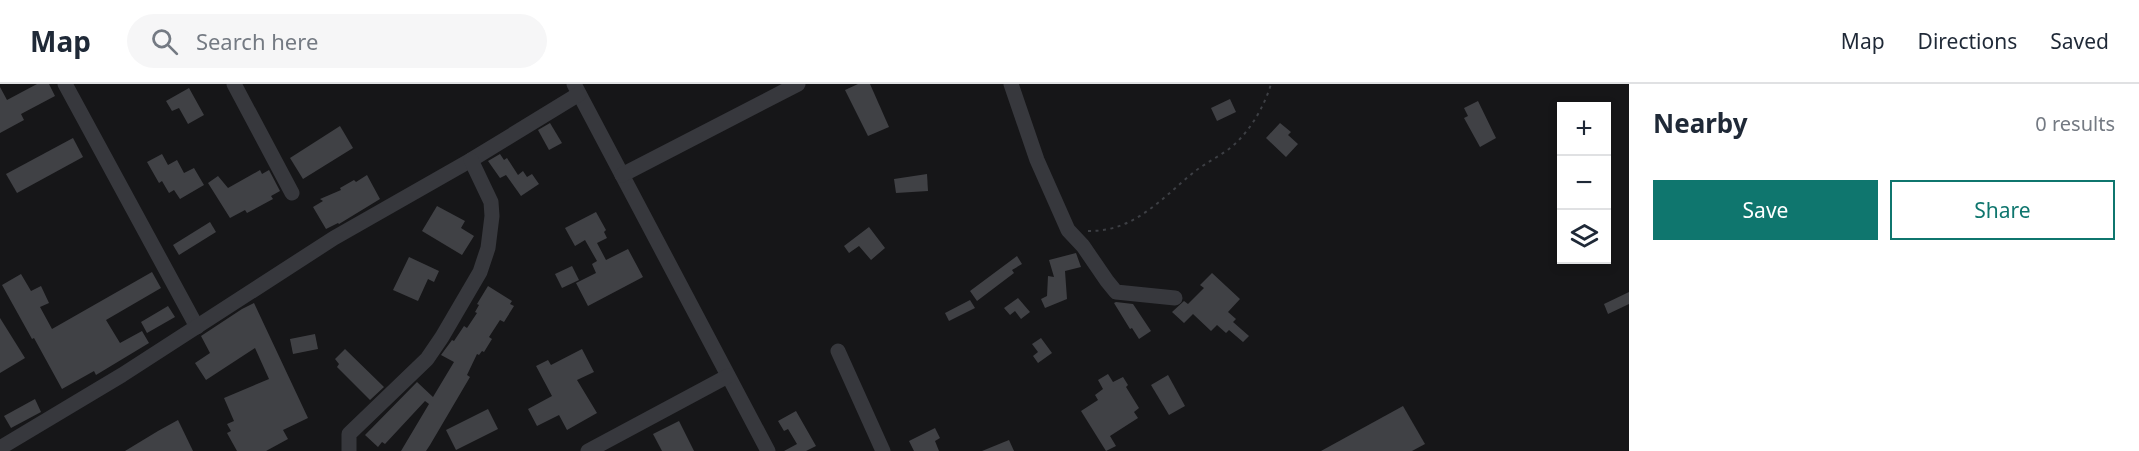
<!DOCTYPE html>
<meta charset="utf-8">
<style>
:root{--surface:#fff;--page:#f6f6f7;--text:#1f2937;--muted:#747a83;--line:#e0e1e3;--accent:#0f766e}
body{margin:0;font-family:"Noto Sans",sans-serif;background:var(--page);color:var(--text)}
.controls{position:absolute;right:18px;top:18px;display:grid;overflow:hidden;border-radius:0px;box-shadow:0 3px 9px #0003}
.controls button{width:54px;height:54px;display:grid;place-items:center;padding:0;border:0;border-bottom:2px solid var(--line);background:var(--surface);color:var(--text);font:30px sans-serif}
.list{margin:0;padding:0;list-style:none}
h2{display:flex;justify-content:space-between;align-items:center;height:78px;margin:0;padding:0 24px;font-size:26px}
h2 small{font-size:20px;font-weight:400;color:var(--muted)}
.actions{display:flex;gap:12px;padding:18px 24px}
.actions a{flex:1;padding:14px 0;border:2px solid var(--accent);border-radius:0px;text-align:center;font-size:21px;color:var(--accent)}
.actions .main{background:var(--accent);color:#fff}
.icon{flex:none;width:33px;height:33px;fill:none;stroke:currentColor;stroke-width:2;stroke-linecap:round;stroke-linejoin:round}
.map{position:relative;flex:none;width:1629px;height:367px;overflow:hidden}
header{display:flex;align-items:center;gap:36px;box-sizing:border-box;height:84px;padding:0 30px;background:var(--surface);border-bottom:2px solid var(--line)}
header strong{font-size:28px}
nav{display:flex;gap:33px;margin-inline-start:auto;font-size:21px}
.search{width:420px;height:54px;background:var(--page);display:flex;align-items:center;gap:15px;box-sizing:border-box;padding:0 21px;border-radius:33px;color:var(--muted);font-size:22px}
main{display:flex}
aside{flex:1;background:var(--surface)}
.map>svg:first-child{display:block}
.building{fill:#404145}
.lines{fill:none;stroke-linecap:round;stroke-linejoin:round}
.path{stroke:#3d3f44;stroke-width:2;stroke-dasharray:3 4.5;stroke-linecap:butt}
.minor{stroke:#37383d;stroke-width:15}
</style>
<header>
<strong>Map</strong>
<div class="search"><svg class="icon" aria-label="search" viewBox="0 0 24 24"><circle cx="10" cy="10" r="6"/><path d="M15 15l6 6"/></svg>Search here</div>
<nav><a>Map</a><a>Directions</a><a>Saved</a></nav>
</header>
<main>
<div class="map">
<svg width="1629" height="367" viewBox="0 0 1629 367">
<rect width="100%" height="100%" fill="#161618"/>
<!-- building -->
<g class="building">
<polygon points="37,0 49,0 55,12 21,30 24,36 0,49 0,3 7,16"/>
<polygon points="858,0 870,0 889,43 868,52 845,6"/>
<polygon points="189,4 204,31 188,40 179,24 172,27 166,17"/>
<polygon points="1230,15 1236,28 1217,37 1211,24"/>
<polygon points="1478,17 1496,54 1480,63 1464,34 1468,32 1464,24"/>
<polygon points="550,39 562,59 549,66 538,46"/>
<polygon points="1280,39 1291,48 1288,51 1298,60 1286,73 1266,54"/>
<polygon points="340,42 353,64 303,95 290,74"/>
<polygon points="73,54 83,73 17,109 6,90"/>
<polygon points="162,70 168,81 177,76 184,89 194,84 204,101 180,115 174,106 169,109 162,97 159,99 147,78"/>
<polygon points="500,70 504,76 507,74 518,91 523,87 527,93 532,90 539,100 521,112 506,91 500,94 488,77"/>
<polygon points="260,86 262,90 269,86 280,107 271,112 273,115 247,129 245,126 230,134 208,99 218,92 228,104"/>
<polygon points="927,90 928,107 896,109 894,95"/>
<polygon points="367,91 380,115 339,140 338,139 326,145 313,123 323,117 320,115 341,106 340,104 354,96 356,98"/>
<polygon points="437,122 465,137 461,144 474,152 462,171 422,147"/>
<polygon points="596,128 606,146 604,148 607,154 597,159 606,176 628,165 643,193 588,222 576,199 596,189 592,180 597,177 585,156 575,162 565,144"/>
<polygon points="210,138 216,148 179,171 173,161"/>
<polygon points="869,143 885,164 871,176 859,162 849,169 844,162"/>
<polygon points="1076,169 1081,183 1065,187 1067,215 1045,224 1041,215 1047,212 1048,192 1054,193 1049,176"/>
<polygon points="1017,172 1022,180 1012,186 1014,189 977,217 970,207"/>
<polygon points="409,173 439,187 434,198 428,195 418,217 393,206"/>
<polygon points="572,182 579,196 562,204 555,190"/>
<polygon points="152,188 161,204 106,236 120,259 142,247 149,259 96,291 94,287 62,305 34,254 32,255 2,201 21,190 31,207 41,202 49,219 40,223 52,245"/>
<polygon points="1212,189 1240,215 1228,228 1236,235 1233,238 1249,252 1243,258 1229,246 1226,249 1217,241 1211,247 1193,230 1184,239 1172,228 1184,217 1188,220 1204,204 1200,201"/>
<polygon points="488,202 512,217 510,220 514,222 504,238 500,236 489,253 492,255 484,268 482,267 479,271 477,270 467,291 470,293 430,361 426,367 401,367 429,320 425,317 385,360 382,358 378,363 365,351 417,298 433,313 454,278 441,271 452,256 454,257 464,242 467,244 477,229 475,228 479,221 477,220"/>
<polygon points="1629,208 1629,220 1608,230 1604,220"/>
<polygon points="1018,214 1030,228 1021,235 1015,227 1010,231 1004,224"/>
<polygon points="970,216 975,224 949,237 945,229"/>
<polygon points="1116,218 1133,220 1151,247 1139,255 1132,244 1130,245 1114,219"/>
<polygon points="254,219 308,334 283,346 288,355 266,367 237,367 227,349 231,347 227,340 234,337 224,314 269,295 255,264 206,296 195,279 210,269 201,252 242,225"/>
<polygon points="168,222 175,233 147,249 141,238"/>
<polygon points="0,234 25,274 0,289"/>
<polygon points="315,250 318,265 293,270 290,255"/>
<polygon points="1041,254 1052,269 1038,279 1033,272 1038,268 1032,260"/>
<polygon points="345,265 384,303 370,316 337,283 339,280 335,275"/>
<polygon points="582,265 594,288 577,296 597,329 567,346 559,331 537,342 528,325 552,312 536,282 548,276 551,281"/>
<polygon points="1108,290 1113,298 1123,293 1128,301 1126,303 1139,324 1134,328 1138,334 1110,352 1116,362 1106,367 1081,327 1098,316 1095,311 1103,305 1098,296"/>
<polygon points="1168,291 1185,322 1169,331 1151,301"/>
<polygon points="35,315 41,328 11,344 4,332"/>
<polygon points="1403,322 1425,360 1412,367 1321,367"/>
<polygon points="488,325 498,345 456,366 446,346"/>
<polygon points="796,327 816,362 806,367 784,367 797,360 788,345 784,347 778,337"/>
<polygon points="178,336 193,367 125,367 158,347"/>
<polygon points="679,337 694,367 662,367 653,350"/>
<polygon points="935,344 940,354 935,357 939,367 914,367 909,357"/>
<polygon points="1009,356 1014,367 982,367"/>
</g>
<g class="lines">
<!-- path -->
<path class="path" d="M1088 147C1134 148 1161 115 1194 88 1208 77 1227 69 1239 56 1254 40 1265 20 1271 0"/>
<!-- minor -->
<g class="minor">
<polyline points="65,0 197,243"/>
<polyline points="234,0 292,109"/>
<polyline points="574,0 768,367"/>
<polyline points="1011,0 1037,76 1068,146 1083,162 1107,197 1116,208 1175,214"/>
<polyline points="622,91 798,0"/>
<polyline points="838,267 883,367"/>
<polyline points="0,364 122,291 334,154 471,76 579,10"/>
<polyline points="349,367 349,350 427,275 442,253 480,188 488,164 492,132 491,118 471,76"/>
<polyline points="588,367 728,292"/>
</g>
</g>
</svg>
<div class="controls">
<button>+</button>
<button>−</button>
<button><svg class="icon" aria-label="layers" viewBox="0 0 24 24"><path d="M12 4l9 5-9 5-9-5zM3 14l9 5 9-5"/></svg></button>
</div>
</div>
<aside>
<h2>Nearby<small>0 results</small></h2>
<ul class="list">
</ul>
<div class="actions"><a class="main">Save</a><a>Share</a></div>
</aside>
</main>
